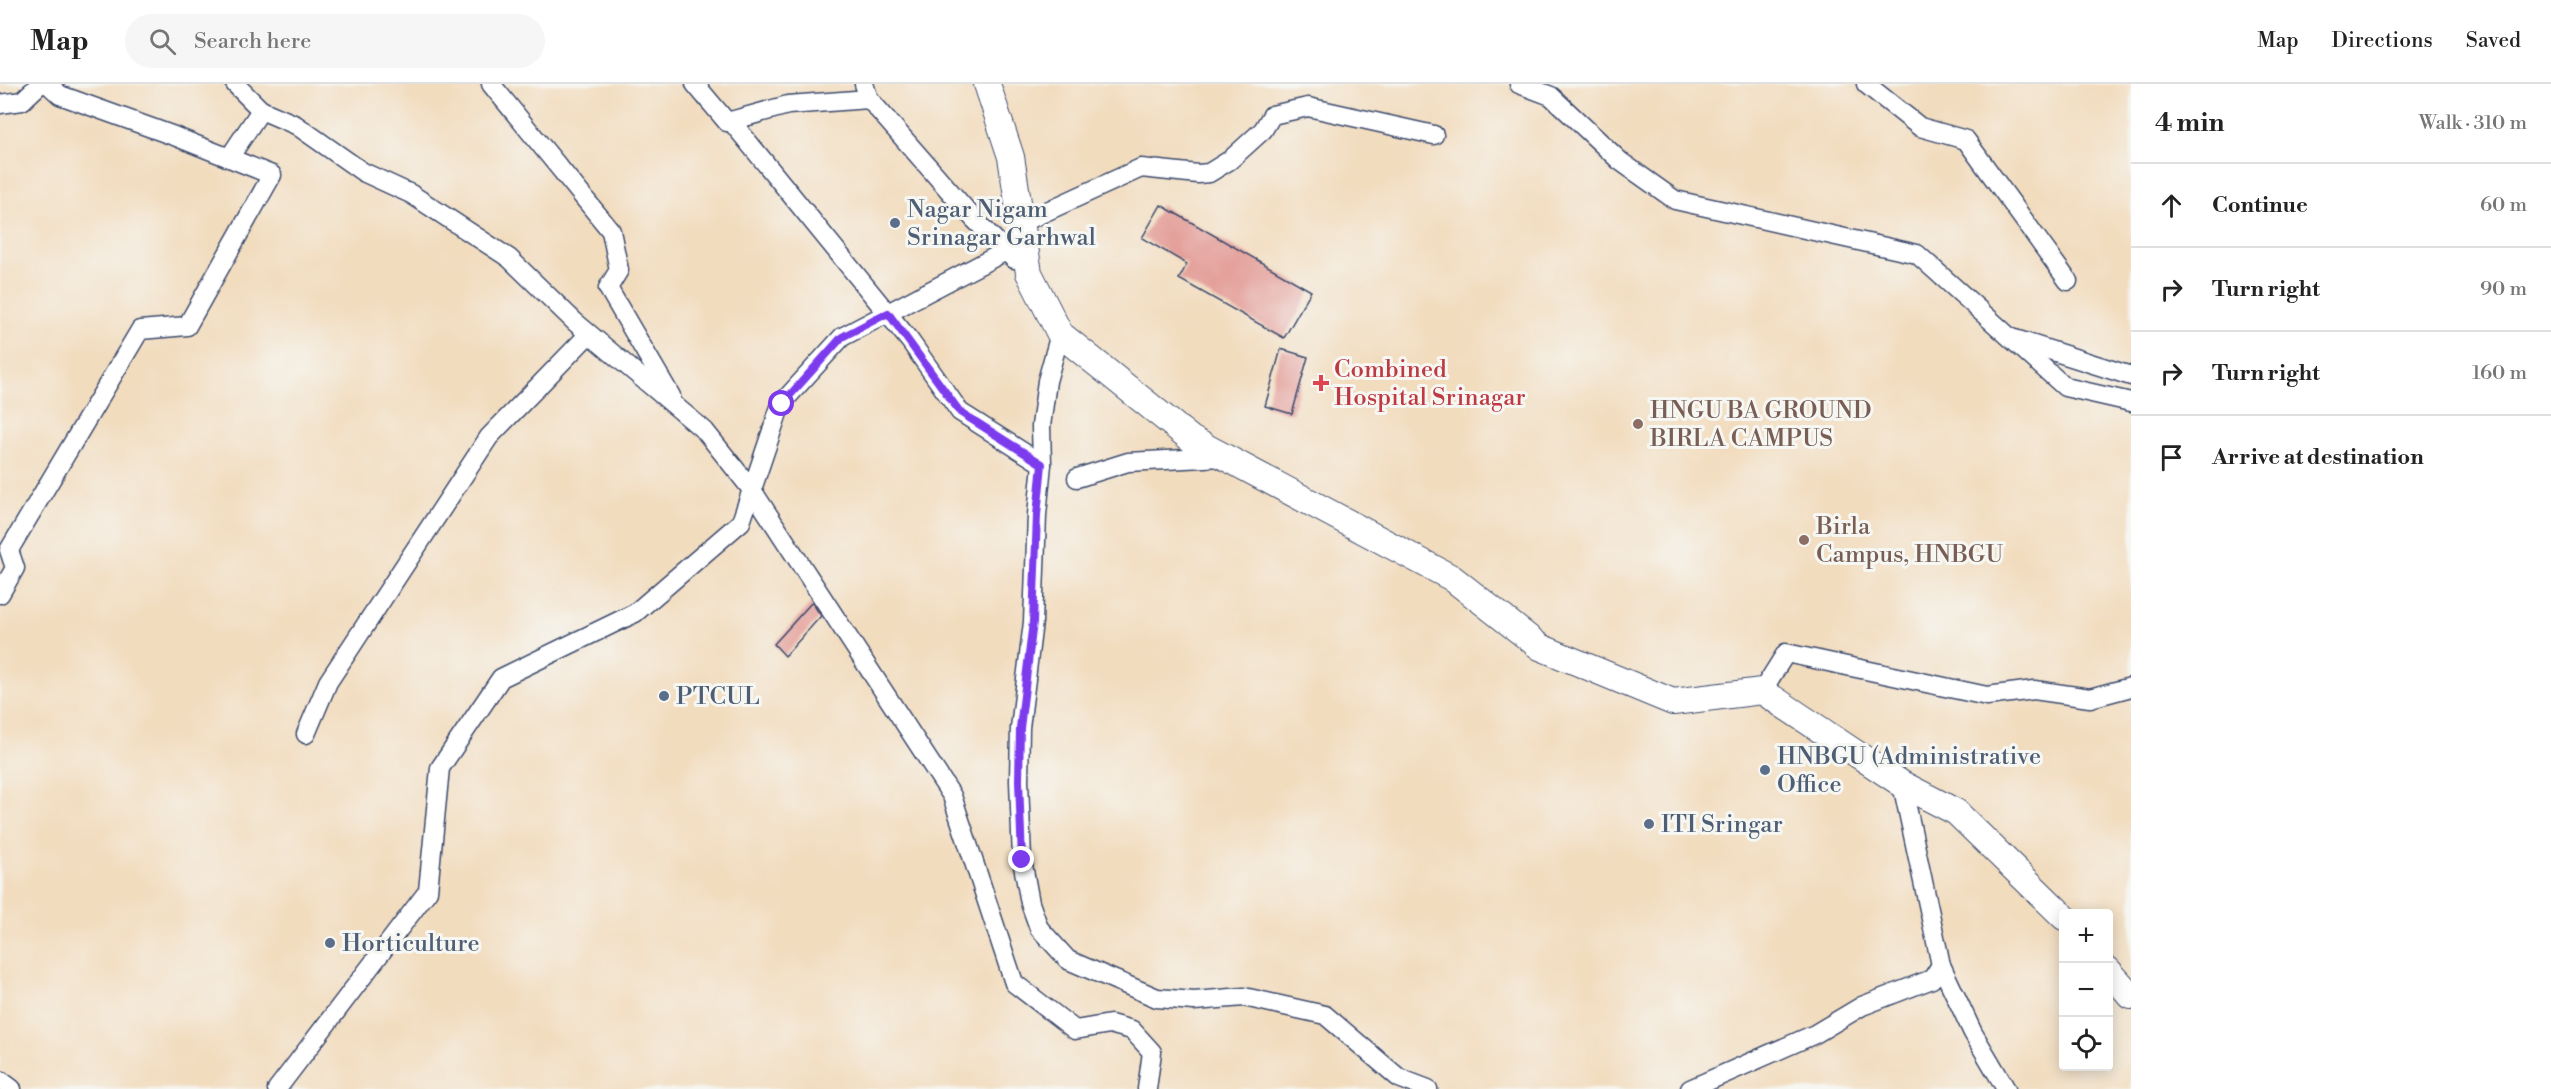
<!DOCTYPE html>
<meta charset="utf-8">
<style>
:root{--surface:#fff;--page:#f6f6f6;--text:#222;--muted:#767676;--line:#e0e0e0}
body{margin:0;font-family:"Libre Bodoni",serif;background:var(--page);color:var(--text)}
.controls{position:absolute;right:18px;bottom:18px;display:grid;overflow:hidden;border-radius:6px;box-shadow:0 3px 15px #0003}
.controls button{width:54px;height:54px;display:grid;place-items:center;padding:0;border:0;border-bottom:2px solid var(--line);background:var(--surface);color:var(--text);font:30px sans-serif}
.stop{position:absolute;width:18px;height:18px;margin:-14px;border:4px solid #7c3aed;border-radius:50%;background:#fff}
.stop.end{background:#7c3aed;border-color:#fff;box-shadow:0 2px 6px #0008}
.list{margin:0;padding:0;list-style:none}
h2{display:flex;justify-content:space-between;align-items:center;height:78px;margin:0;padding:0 24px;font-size:26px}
h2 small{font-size:20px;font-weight:400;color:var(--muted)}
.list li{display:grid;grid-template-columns:39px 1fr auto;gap:18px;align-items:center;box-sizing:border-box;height:84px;padding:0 24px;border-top:2px solid var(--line)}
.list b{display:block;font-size:22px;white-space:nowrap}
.list em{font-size:20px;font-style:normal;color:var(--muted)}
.icon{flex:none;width:33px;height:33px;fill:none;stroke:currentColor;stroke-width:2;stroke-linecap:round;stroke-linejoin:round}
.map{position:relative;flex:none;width:2131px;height:1005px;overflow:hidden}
header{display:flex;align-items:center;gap:36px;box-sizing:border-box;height:84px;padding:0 30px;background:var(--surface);border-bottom:2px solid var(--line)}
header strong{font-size:28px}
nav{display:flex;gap:33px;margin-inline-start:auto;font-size:21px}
.search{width:420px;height:54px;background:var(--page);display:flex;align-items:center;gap:15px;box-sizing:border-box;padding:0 21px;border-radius:33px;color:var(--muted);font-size:22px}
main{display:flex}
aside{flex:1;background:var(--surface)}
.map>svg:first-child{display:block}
.building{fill:#e1918b}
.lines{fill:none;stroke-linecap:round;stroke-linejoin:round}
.minor-casing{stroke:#3b496c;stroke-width:21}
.highway-casing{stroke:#3b496c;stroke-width:28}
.minor{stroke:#fff;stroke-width:18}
.highway{stroke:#fff;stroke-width:26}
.route{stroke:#7c3aed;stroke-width:8}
.service-dot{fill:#5c6f8a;stroke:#f6f6f2;stroke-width:2}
.health-dot{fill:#e0444e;stroke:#f6f6f2;stroke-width:2}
.education-dot{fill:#8d6e63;stroke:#f6f6f2;stroke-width:2}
.labels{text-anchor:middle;stroke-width:6;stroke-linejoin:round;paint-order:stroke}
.service-label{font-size:24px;fill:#4e5e75;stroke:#f6f6f2;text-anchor:start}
.health-label{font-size:24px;fill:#be3a42;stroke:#f6f6f2;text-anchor:start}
.education-label{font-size:24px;fill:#785e54;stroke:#f6f6f2;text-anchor:start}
</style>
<header>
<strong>Map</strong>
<div class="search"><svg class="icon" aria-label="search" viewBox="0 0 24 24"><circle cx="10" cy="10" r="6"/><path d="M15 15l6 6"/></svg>Search here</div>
<nav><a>Map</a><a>Directions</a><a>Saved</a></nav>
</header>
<main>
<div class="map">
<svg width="2131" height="1005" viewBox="0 0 2131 1005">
<rect width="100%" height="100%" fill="#f6f6f2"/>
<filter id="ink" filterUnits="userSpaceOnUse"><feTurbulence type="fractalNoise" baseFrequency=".0167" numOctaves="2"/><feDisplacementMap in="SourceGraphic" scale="12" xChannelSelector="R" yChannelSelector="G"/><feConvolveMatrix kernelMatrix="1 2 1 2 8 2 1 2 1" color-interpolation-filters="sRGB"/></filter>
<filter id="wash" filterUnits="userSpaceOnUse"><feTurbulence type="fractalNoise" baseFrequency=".008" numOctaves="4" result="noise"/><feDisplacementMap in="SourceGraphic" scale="24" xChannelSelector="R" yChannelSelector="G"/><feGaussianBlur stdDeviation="1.35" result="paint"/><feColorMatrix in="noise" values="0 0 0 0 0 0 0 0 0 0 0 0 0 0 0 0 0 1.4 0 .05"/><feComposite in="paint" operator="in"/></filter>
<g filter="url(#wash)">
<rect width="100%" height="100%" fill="#f2dcbe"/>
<g id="blocks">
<!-- building -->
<g class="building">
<polygon points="1161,121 1311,207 1284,254 1179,195 1187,180 1142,154"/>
<polygon points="1281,265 1308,273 1292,330 1265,322"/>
<polygon points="812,518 821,532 785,572 774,560"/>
</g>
</g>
</g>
<g filter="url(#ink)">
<use href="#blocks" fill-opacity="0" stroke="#3b496c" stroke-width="1.5"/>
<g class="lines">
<defs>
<g id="minor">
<polyline points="235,0 261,26"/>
<polyline points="491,0 611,147 619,186 608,204 671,312"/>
<polyline points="695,0 727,38 788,21 869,15"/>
<polyline points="864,0 869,15 974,135 1014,175"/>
<polyline points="1519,0 1551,12 1620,77 1675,116 1917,170 2065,303 2131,318"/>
<polyline points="1866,0 1920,43 1966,56 2068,197"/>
<polyline points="0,20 22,17 40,0"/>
<polyline points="731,37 910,257 960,328 1042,380"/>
<polyline points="229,74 261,26 296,41 363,88 411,110 509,174 575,238 705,347 752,406 952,712 1014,899 1075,946 1110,940 1132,946 1152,968 1147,1005"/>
<polyline points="1021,139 1141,84 1198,90 1209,89 1230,76 1263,46 1272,31 1308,23 1434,51"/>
<polyline points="1060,250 1047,297 1041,342 1042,380 1037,431 1033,538 1020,644 1019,697 1022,776 1030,819 1039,844 1068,876 1157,914 1194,917 1244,913 1325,931 1399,994 1428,1005"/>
<polyline points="2015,255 2131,292"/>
<polyline points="1077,394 1128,378 1223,373"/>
<polyline points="0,510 15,484 9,466 140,246 187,242 272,91 174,52 60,11 48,0"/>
<polyline points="1762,607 1786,569 1987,612 2034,606 2090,614 2131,603"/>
<polyline points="306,650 328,598 489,353 589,250"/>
<polyline points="1902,700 1941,881 1973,949 2006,1005"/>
<polyline points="0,996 12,1005"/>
<polyline points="277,1005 428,807 440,684 501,594 635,529 741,438 781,320 842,253 1006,167"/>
<polyline points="1690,1005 1815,950 1862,922 1932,895 1941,881"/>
</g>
<g id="highway">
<polyline points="987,0 1011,73 1029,189 1060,250 1191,355 1452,494 1540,563 1673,618 1762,607 1902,700 1956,728 2064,833"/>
<polyline points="2108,886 2131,912"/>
</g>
</defs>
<!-- minor casing -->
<use href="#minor" class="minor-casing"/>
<!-- highway casing -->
<use href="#highway" class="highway-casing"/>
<!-- minor -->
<use href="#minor" class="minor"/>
<!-- highway -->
<use href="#highway" class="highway"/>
</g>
</g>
<g class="lines" filter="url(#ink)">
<!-- route -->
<polyline class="route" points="782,320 842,253 888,229 960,328 1042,380 1037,431 1033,538 1020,644 1019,697 1022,776"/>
</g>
<!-- markers -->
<g class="service-dot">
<circle cx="895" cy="139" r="6"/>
<circle cx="664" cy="612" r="6"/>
<circle cx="1765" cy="686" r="6"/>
<circle cx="1649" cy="740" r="6"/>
<circle cx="330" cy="859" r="6"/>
</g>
<path class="health-dot" d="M1318 290h6v6h6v6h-6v6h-6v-6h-6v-6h6z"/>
<g class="education-dot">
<circle cx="1638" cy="340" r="6"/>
<circle cx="1804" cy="456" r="6"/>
</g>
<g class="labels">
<!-- service labels -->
<g class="service-label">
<text x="907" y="133">Nagar Nigam<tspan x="907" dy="28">Srinagar Garhwal</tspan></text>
<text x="676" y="620">PTCUL</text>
<text x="1777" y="680">HNBGU (Administrative<tspan x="1777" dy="28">Office</tspan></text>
<text x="1661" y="748">ITI Sringar</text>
<text x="342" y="867">Horticulture</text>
</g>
<!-- health labels -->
<g class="health-label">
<text x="1334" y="293">Combined<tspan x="1334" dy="28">Hospital Srinagar</tspan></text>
</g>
<!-- education labels -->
<g class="education-label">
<text x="1650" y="334">HNGU BA GROUND<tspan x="1650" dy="28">BIRLA CAMPUS</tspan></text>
<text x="1816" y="450">Birla<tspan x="1816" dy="28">Campus, HNBGU</tspan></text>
</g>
</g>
</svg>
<div class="controls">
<button>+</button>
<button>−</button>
<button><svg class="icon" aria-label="locate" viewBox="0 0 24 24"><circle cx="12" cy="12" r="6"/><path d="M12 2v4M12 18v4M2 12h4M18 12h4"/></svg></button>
</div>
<div class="stop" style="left:782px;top:320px"></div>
<div class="stop end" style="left:1022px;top:776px"></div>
</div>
<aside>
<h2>4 min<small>Walk · 310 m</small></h2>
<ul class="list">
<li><svg class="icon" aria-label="ahead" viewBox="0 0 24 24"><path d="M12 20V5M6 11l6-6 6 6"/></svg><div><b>Continue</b></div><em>60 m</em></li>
<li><svg class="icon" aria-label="right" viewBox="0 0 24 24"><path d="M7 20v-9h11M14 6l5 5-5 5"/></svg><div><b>Turn right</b></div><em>90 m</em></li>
<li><svg class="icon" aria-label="right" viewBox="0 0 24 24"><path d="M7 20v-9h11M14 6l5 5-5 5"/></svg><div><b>Turn right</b></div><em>160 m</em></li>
<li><svg class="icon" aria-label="arrive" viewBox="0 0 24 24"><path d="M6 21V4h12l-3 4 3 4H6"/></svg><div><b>Arrive at destination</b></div></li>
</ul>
</aside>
</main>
